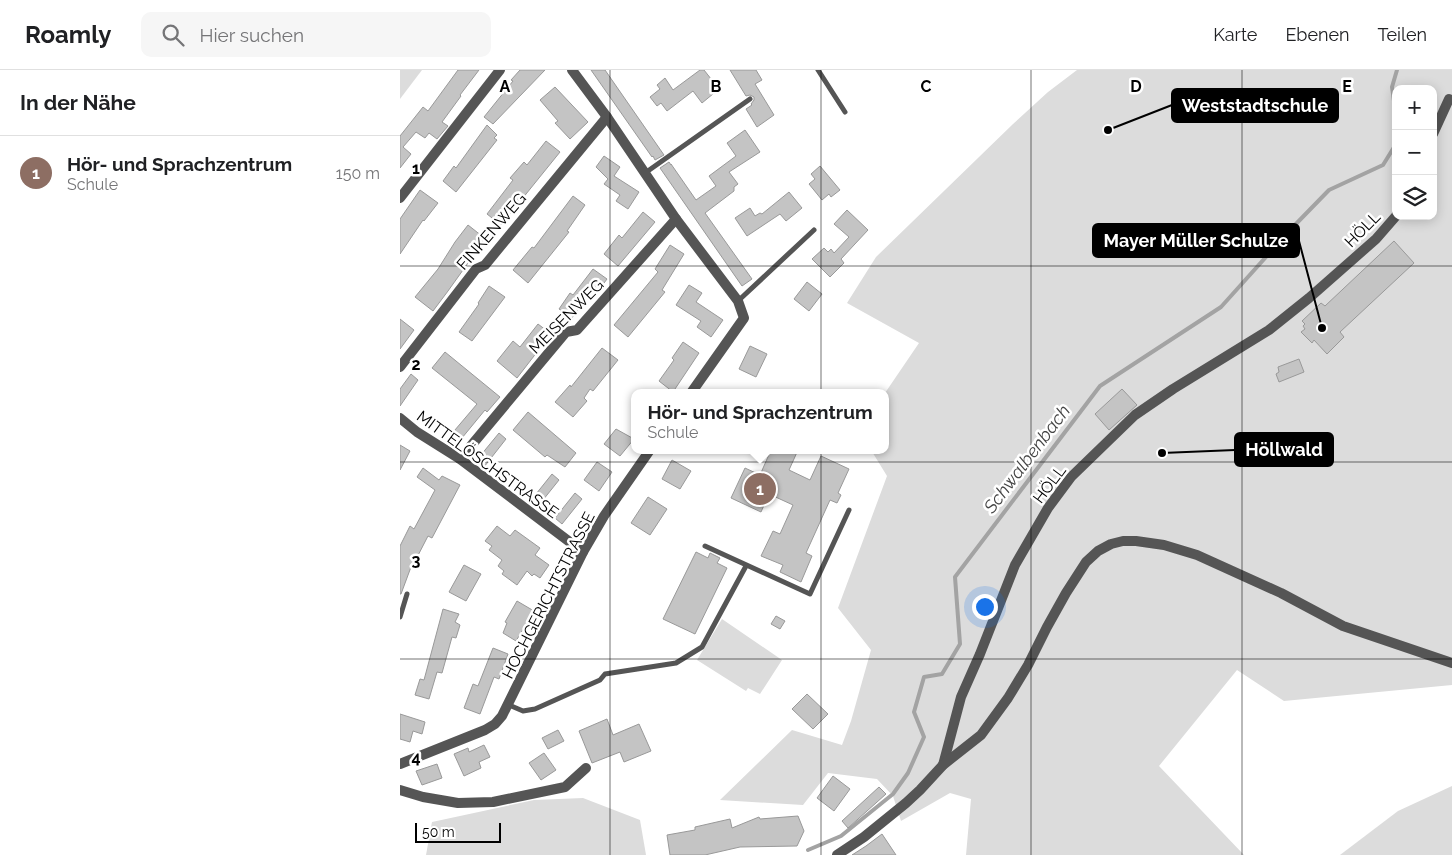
<!DOCTYPE html>
<html lang="de">
<meta charset="utf-8">
<style>
:root{--surface:#fff;--page:#f6f6f6;--text:#202124;--muted:#757577;--line:#e0e0e0;--accent:#000}
body{margin:0;font-family:Raleway,sans-serif;background:var(--page);color:var(--text)}
.controls{position:absolute;right:15px;top:15px;display:grid;overflow:hidden;border-radius:10px;box-shadow:0 2px 12px #0003}
.controls button{width:45px;height:45px;display:grid;place-items:center;padding:0;border:0;border-bottom:1px solid var(--line);background:var(--surface);color:var(--text);font:25px sans-serif}
.scale{position:absolute;left:15px;bottom:12px;width:86px;box-sizing:border-box;padding-left:5px;border:2px solid #000;border-top:0;font-size:14px;line-height:18px;white-space:nowrap;color:#000;-webkit-text-stroke:4px #fff;paint-order:stroke}
.you{position:absolute;left:584px;top:536px;width:18px;height:18px;margin:-12px;border:4px solid #fff;border-radius:50%;background:#1a73e8;box-shadow:0 0 0 8px #1a73e833}
.badge{display:grid;place-items:center;width:32px;height:32px;border-radius:50%;background:var(--accent);color:#fff;font-size:16px;font-weight:700}
.pin{position:absolute;translate:-50% -50%;border:2px solid #fff;box-shadow:0 1px 5px #0006}
.popup{position:absolute;left:231px;top:319px;width:258px;height:65px;box-sizing:border-box;display:grid;place-content:center;border-radius:10px;background:var(--surface);filter:drop-shadow(0 1px 4px #0005);font-size:16px;white-space:nowrap;color:var(--muted)}
.popup b{font-size:19px;color:var(--text)}
.popup::after{content:'';position:absolute;left:50%;top:100%;margin-left:-10px;border:10px solid transparent;border-top-color:var(--surface)}
.list{margin:0;padding:0;list-style:none}
h2{display:flex;justify-content:space-between;align-items:center;height:65px;margin:0;padding:0 20px;font-size:21px}
h2 small{font-size:16px;font-weight:400;color:var(--muted)}
.list li{display:grid;grid-template-columns:32px 1fr auto;gap:15px;align-items:center;box-sizing:border-box;height:75px;padding:0 20px;border-top:1px solid var(--line)}
.list b{display:block;font-size:19px;white-space:nowrap}
.list p{margin:0;font-size:16px;white-space:nowrap;color:var(--muted)}
.list em{font-size:16px;font-style:normal;color:var(--muted)}
.icon{flex:none;width:28px;height:28px;fill:none;stroke:currentColor;stroke-width:2;stroke-linecap:round;stroke-linejoin:round}
.map{position:relative;flex:none;width:1052px;height:785px;overflow:hidden}
header{display:flex;align-items:center;gap:30px;box-sizing:border-box;height:70px;padding:0 25px;background:var(--surface);border-bottom:1px solid var(--line)}
header strong{font-size:24px}
nav{display:flex;gap:28px;margin-inline-start:auto;font-size:18px}
.search{width:350px;height:45px;background:var(--page);display:flex;align-items:center;gap:12px;box-sizing:border-box;padding:0 18px;border-radius:10px;color:var(--muted);font-size:19px}
main{display:flex}
aside{flex:1;background:var(--surface)}
.map>svg:first-child{display:block}
.green{fill:#dcdcdc;fill-rule:evenodd}
.lines{fill:none;stroke-linecap:round;stroke-linejoin:round}
.stream{stroke:#a3a3a3;stroke-width:4}
.building{fill:#c4c4c4;stroke:#999}
.lane{stroke:#555;stroke-width:5}
.street{stroke:#555;stroke-width:10}
.grid{fill:none;stroke:#000;stroke-width:1;stroke-opacity:0.55}
.labels{text-anchor:middle;stroke-width:5;stroke-linejoin:round;paint-order:stroke}
.street-label{font-size:16px;fill:#000;stroke:#fff}
.water-label{font-size:18px;font-style:italic;fill:#444;stroke:#fff}
.grid-label{font-size:16px;text-anchor:middle;font-weight:bold;fill:#000;stroke:#fff;stroke-width:5;stroke-linejoin:round;paint-order:stroke}
.leader{fill:none;stroke:#000;stroke-width:2}
.callout-dot{fill:#000;stroke:#fff;stroke-width:2}
.callout{fill:#000;stroke:#000;stroke-width:2}
.callout-label{font-size:18px;text-anchor:middle;font-weight:bold;fill:#fff}
</style>
<header>
<strong>Roamly</strong>
<div class="search"><svg class="icon" aria-label="search" viewBox="0 0 24 24"><circle cx="10" cy="10" r="6"/><path d="M15 15l6 6"/></svg>Hier suchen</div>
<nav><a>Karte</a><a>Ebenen</a><a>Teilen</a></nav>
</header>
<main>
<aside>
<h2>In der Nähe<small></small></h2>
<ul class="list">
<li><span class="badge" style="background:#8d6e63">1</span><div><b>Hör- und Sprachzentrum</b><p>Schule</p></div><em>150 m</em></li>
</ul>
</aside>
<div class="map">
<svg width="1052" height="785" viewBox="0 0 1052 785">
<rect width="100%" height="100%" fill="#fff"/>
<!-- green -->
<g class="green">
<polygon points="0,0 22,0 0,29"/>
<path d="M677 0H1052V615L884 631 837 600 759 696 844 785H566L571 729 550 723 501 751 493 726 477 709 428 703 403 735 320 730 392 660 442 675 451 651 471 580 438 538 487 406 471 380H485V323L519 273 447 233 476 187 613 54 648 22ZM996 19H1033V146H996Z"/>
<polygon points="322,549 382,590 360,624 348,618 346,621 297,590"/>
<polygon points="1052,716 1052,785 940,785 998,741"/>
<polygon points="183,728 240,750 246,785 26,785 32,752 134,730"/>
</g>
<g class="lines">
<!-- stream -->
<g class="stream">
<polyline points="996,45 992,17 997,0"/>
<polyline points="408,780 441,766 493,724 508,703 524,667 514,642 524,607 542,604 560,574 555,507 700,316 821,237 892,158 929,120 983,95 996,74"/>
</g>
</g>
<!-- building -->
<g class="building">
<polygon points="58,0 79,0 60,25 61,26 42,52 48,56 37,69 29,63 25,68 16,62 3,77 11,84 0,98 0,66 23,37 28,41"/>
<polygon points="120,0 145,0 93,54 84,47 113,11 111,10"/>
<polygon points="191,0 205,0 264,85 255,90 253,86 252,87"/>
<polygon points="300,0 304,0 319,19 302,33 293,21 267,41 261,33 257,36 250,27 260,19 257,15 265,8 273,20"/>
<polygon points="330,0 356,0 362,10 355,14 374,45 357,57 346,39 352,35 351,34 354,30 354,27 350,25 346,26"/>
<polygon points="155,17 188,52 170,69 155,53 158,51 140,30"/>
<polygon points="87,55 97,65 94,68 97,70 56,122 43,111 54,96 56,98"/>
<polygon points="345,60 360,82 329,102 338,114 334,117 334,121 305,143 352,209 342,216 260,98 269,92 271,95 271,94 296,130 316,116 309,106 336,86 327,73"/>
<polygon points="146,71 160,82 101,155 87,144 113,110 110,108 124,92 127,95"/>
<polygon points="204,86 220,97 214,106 239,122 228,139 216,131 220,125 204,114 208,109 196,97"/>
<polygon points="420,96 440,120 431,127 429,124 422,130 409,114 415,109 411,104"/>
<polygon points="20,120 38,133 24,151 23,150 0,184 0,149"/>
<polygon points="389,122 402,138 386,151 380,144 347,166 335,148 350,138 355,146 360,143 362,144"/>
<polygon points="173,126 185,135 167,161 169,162 128,213 113,200 132,177 134,178"/>
<polygon points="447,140 468,160 441,189 444,193 430,207 412,189 424,178 428,182 431,179 434,183 449,167 434,154"/>
<polygon points="243,142 255,152 218,196 204,184 219,165 222,168"/>
<polygon points="68,155 87,170 74,187 73,186 48,221 33,241 15,227 38,199 55,172"/>
<polygon points="994,171 1014,193 940,262 944,267 927,284 914,270 912,273 901,262 905,259 903,256 905,254 902,251 921,233 925,236"/>
<polygon points="270,175 284,184 262,220 265,222 228,267 214,255 258,202 255,199"/>
<polygon points="193,199 207,209 195,225 190,222 172,248 159,239 170,223 173,225"/>
<polygon points="407,212 422,224 409,241 394,229"/>
<polygon points="289,215 302,223 296,232 323,250 311,267 297,257 301,251 276,235"/>
<polygon points="89,216 105,227 72,271 59,262 79,234 78,233"/>
<polygon points="0,249 14,260 0,279"/>
<polygon points="138,254 151,264 117,308 97,291 113,271 120,277"/>
<polygon points="283,272 299,283 273,322 259,311 274,290 272,288"/>
<polygon points="350,276 367,284 356,307 339,299"/>
<polygon points="202,278 218,290 193,321 190,319 184,328 187,331 173,347 155,332 170,315 171,317"/>
<polygon points="45,282 100,327 87,342 85,340 57,374 49,367 77,334 32,298"/>
<polygon points="899,289 904,302 879,312 876,304 879,302 878,297"/>
<polygon points="11,304 18,310 0,336 0,319"/>
<polygon points="722,319 737,335 709,360 695,344"/>
<polygon points="128,342 176,383 165,397 147,385 145,387 113,360"/>
<polygon points="216,359 234,369 220,386 204,374"/>
<polygon points="99,363 106,369 84,397 76,391"/>
<polygon points="0,375 10,381 0,400"/>
<polygon points="371,380 398,380 389,400 410,410 421,386 449,399 438,423 441,425 437,433 430,430 406,483 412,486 401,512 380,502 383,495 361,486 373,461 380,464 393,435 369,424 361,442 331,428 345,398 360,405"/>
<polygon points="272,390 291,401 280,419 262,409"/>
<polygon points="197,392 212,402 199,421 184,410"/>
<polygon points="23,398 39,410 42,406 60,415 32,468 28,466 12,497 11,497 1,524 0,524 0,476 10,456 14,459 35,420 17,407"/>
<polygon points="152,404 159,410 139,435 132,429"/>
<polygon points="175,423 182,429 162,454 155,448"/>
<polygon points="248,427 267,439 250,465 231,453"/>
<polygon points="97,456 110,466 115,460 140,478 135,485 149,495 140,508 134,504 132,506 127,501 117,515 102,504 104,501 98,496 102,490 89,480 92,476 85,471"/>
<polygon points="296,482 308,488 310,483 320,488 317,493 327,498 295,564 263,549"/>
<polygon points="64,495 81,504 66,531 49,522"/>
<polygon points="117,531 134,541 116,571 103,563 107,553 105,552"/>
<polygon points="43,539 59,544 55,552 60,555 56,568 52,567 42,603 37,602 29,629 15,625 20,609 24,610"/>
<polygon points="376,546 385,551 380,559 371,554"/>
<polygon points="93,578 108,584 99,609 94,607 80,644 64,638 73,614 78,616"/>
<polygon points="407,624 428,644 413,659 392,639"/>
<polygon points="0,644 25,652 22,664 13,661 10,672 0,669"/>
<polygon points="207,649 213,665 239,654 251,681 224,692 220,682 192,693 179,661"/>
<polygon points="158,660 164,671 148,679 142,668"/>
<polygon points="84,675 90,687 79,692 81,698 64,706 54,684 68,678 69,682"/>
<polygon points="144,683 156,700 141,710 129,693"/>
<polygon points="37,694 42,708 22,715 16,701"/>
<polygon points="433,706 450,719 434,741 417,728"/>
<polygon points="479,717 486,724 448,758 442,751"/>
<polygon points="398,746 404,761 397,776 340,777 305,785 270,785 267,765 295,760 295,757 330,749 332,758 359,747 360,749"/>
<polygon points="482,764 496,785 452,785 466,776"/>
</g>
<g class="lines">
<!-- lane -->
<g class="lane">
<polyline points="418,0 445,42"/>
<polyline points="245,103 350,29"/>
<polyline points="338,231 414,160"/>
<polyline points="305,476 410,524 449,440"/>
<polyline points="0,547 7,524"/>
<polyline points="109,635 123,641 135,639 200,610 205,604 276,593 302,577 346,496"/>
</g>
<!-- street -->
<g class="street">
<polyline points="172,0 207,47 276,149 338,231 344,248 291,323"/>
<polyline points="1033,64 1049,29"/>
<polyline points="0,128 100,0"/>
<polyline points="0,297 76,199 85,195 207,47"/>
<polyline points="0,348 17,362 60,389 183,482"/>
<polyline points="60,389 166,262 177,260 276,149"/>
<polyline points="0,694 85,660 95,654 102,646 183,482 204,446 250,380"/>
<polyline points="543,695 561,627 580,584 615,495 648,438 671,407 735,345 773,319 869,260 909,228 976,169 996,146"/>
<polyline points="0,720 23,727 58,733 93,732 165,717 186,698"/>
<polyline points="437,785 464,767 506,733 520,720 543,695 581,665 608,628 628,595 647,557 666,523 686,492 698,481 711,474 723,471 736,471 764,475 797,485 881,523 943,556 1052,593"/>
</g>
</g>
<!-- grid -->
<path class="grid" d="M210 0V785M421 0V785M631 0V785M842 0V785M0 196H1052M0 392H1052M0 589H1052"/>
<g class="labels">
<!-- street labels -->
<g class="street-label">
<text transform="translate(962 159) rotate(-45)" y="6">HÖLL</text>
<text transform="translate(91 161) rotate(-49)" y="6">FINKENWEG</text>
<text transform="translate(166 246) rotate(-45)" y="6">MEISENWEG</text>
<text transform="translate(88 394) rotate(36)" y="6">MITTELÖSCHSTRASSE</text>
<text transform="translate(649 414) rotate(-53)" y="6">HÖLL</text>
<text transform="translate(148 525) rotate(-63)" y="6">HOCHGERICHTSTRASSE</text>
</g>
<!-- water labels -->
<g class="water-label">
<text transform="translate(627 389) rotate(-53)" y="6">Schwalbenbach</text>
</g>
</g>
<g class="grid-label">
<text x="105" y="22">A</text>
<text x="316" y="22">B</text>
<text x="526" y="22">C</text>
<text x="736" y="22">D</text>
<text x="947" y="22">E</text>
<text x="16" y="104">1</text>
<text x="16" y="300">2</text>
<text x="16" y="496">3</text>
<text x="16" y="693">4</text>
</g>
<!-- callouts -->
<path class="leader" d="M708 60L772 35M922 258L899 171M762 383L835 380"/>
<g class="callout-dot">
<circle cx="708" cy="60" r="5"/>
<circle cx="922" cy="258" r="5"/>
<circle cx="762" cy="383" r="5"/>
</g>
<g class="callout">
<rect x="772" y="19" width="166" height="33" rx="5"/>
<rect x="693" y="154" width="206" height="33" rx="5"/>
<rect x="835" y="363" width="98" height="33" rx="5"/>
</g>
<g class="callout-label">
<text x="855" y="42">Weststadtschule</text>
<text x="796" y="177">Mayer Müller Schulze</text>
<text x="884" y="386">Höllwald</text>
</g>
</svg>
<div class="controls">
<button>+</button>
<button>−</button>
<button><svg class="icon" aria-label="layers" viewBox="0 0 24 24"><path d="M12 4l9 5-9 5-9-5zM3 14l9 5 9-5"/></svg></button>
</div>
<div class="scale">50 m</div>
<div class="you"></div>
<div class="pin badge" style="left:360px;top:419px;background:#8d6e63">1</div>
<div class="popup"><b>Hör- und Sprachzentrum</b>Schule</div>
</div>
</main>
